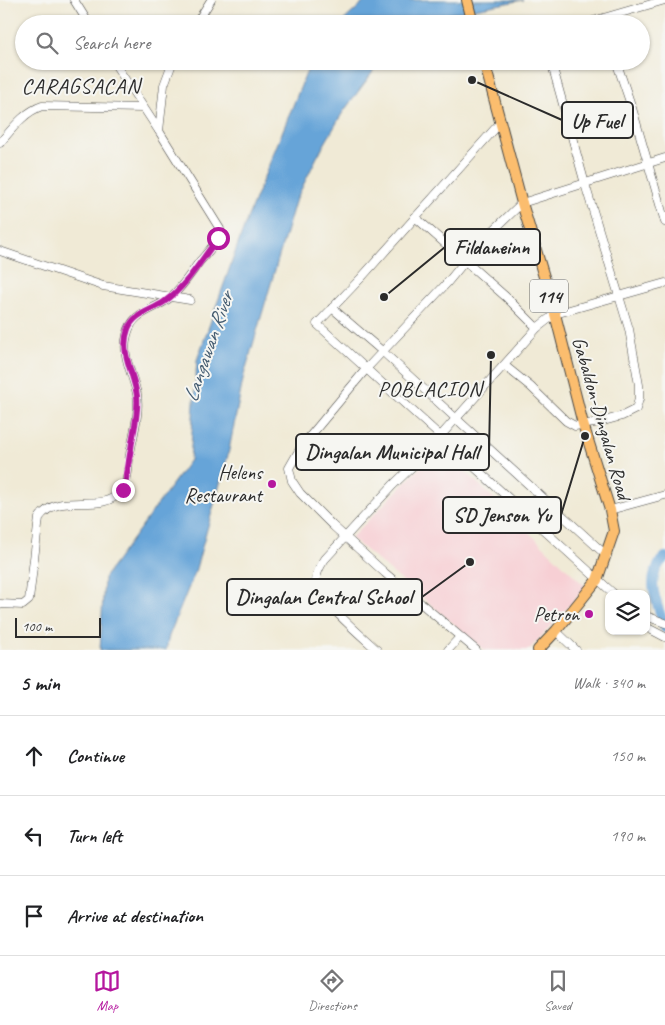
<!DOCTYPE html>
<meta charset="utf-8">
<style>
:root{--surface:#fff;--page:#f2f2f2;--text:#202124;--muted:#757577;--line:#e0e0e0;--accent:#b5179e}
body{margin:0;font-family:Caveat,sans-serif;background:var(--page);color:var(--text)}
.controls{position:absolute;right:15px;bottom:15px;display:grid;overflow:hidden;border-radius:10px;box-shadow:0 1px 4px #0004}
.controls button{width:45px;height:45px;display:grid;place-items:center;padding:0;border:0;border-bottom:1px solid var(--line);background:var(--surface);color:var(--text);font:25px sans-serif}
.scale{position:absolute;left:15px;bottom:12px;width:86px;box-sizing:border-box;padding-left:5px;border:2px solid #2b2b2b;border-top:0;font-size:14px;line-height:18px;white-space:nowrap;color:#2b2b2b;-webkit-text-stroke:4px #f6f6f2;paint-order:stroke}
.stop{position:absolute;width:15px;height:15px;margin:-11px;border:4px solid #b5179e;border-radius:50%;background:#fff}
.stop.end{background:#b5179e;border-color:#fff;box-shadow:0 1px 5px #0008}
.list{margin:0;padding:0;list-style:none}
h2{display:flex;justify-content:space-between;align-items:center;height:65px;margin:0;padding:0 20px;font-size:21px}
h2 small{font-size:16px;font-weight:400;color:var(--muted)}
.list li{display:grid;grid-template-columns:32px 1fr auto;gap:15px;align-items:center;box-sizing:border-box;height:80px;padding:0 20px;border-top:1px solid var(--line)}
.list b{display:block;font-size:19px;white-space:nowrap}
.list em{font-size:16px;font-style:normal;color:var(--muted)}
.icon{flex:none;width:28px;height:28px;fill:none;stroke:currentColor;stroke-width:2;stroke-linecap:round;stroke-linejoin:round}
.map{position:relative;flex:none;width:665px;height:650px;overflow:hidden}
.search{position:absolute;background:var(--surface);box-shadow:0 1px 4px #0004;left:15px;right:15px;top:15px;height:55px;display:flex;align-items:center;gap:12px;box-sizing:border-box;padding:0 18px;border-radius:28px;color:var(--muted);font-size:19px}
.sheet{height:305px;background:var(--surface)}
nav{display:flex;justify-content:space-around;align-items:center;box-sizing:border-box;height:70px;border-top:1px solid var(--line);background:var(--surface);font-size:14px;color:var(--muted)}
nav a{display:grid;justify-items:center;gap:2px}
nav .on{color:var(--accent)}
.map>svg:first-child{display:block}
.built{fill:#f7cfd4}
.water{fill:#66a4d8;stroke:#486882}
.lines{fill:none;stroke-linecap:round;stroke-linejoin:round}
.river{stroke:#66a4d8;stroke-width:10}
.minor-casing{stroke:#494845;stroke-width:9}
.major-casing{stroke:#494845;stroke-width:12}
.minor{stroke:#fff;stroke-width:8}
.major{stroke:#fbbd6e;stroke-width:10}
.route{stroke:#b5179e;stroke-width:6}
.poi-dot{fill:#b5179e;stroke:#f6f6f2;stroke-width:2}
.labels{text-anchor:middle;stroke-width:4;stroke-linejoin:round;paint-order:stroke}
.shield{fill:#f6f6f2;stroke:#686867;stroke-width:1}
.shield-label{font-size:19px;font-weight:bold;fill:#2b2b2b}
.street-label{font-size:20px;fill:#2b2b2b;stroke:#f6f6f2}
.poi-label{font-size:20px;fill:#2b2b2b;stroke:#f6f6f2;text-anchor:end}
.water-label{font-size:21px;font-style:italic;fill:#435b70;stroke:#f6f6f2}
.quarter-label{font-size:22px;letter-spacing:1px;fill:#2b2b2b;stroke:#f6f6f2}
.leader{fill:none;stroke:#2b2b2b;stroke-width:2}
.callout-dot{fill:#2b2b2b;stroke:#f6f6f2;stroke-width:2}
.callout{fill:#f6f6f2;stroke:#2b2b2b;stroke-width:2}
.callout-label{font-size:21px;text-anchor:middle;font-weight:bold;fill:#2b2b2b}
</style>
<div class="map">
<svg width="665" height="650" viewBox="0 0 665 650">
<rect width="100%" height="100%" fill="#f6f6f2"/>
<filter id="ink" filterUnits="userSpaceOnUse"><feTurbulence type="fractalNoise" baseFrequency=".02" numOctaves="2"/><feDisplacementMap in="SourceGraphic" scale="10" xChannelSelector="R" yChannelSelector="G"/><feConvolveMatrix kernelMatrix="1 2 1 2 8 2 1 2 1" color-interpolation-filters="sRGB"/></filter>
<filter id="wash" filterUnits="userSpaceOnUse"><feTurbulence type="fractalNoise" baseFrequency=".0096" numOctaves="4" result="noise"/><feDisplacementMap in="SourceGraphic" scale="20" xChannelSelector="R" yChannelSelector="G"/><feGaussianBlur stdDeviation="1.12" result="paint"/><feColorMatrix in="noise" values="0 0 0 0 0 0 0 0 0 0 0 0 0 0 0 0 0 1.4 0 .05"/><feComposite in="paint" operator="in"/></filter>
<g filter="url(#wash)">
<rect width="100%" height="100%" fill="#f0ead6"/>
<!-- built -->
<polygon class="built" points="440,447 586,587 529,650 485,650 351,538"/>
<!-- water -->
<g class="water">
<polygon points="366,0 523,0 411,21 409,24 340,24"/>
<polygon points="311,61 381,61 343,112 317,157 295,202 244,375 228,455 195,572 169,636 166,650 100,650 104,578 190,460 197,360 247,219"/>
</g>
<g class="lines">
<!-- river -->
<path class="river" d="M665 557C643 579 657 602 665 628"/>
</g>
</g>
<g filter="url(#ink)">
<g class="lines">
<defs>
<g id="minor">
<polyline points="74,0 89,24"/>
<polyline points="196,24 211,0"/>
<polyline points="583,24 665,0"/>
<polyline points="113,61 159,131"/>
<polyline points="616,61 632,108 665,222"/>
<polyline points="500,123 361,278 317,324 614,594"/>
<path d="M0 143C12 129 24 112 42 106L143 108"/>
<polyline points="415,217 506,297 537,328"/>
<polyline points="0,251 103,286 190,300"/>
<polyline points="332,308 382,351 607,556"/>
<polyline points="504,365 531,387 566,421 575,426 600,422 622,416 636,409 639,399 639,385 629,329 585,184 551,61"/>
<polyline points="610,510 665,495"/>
<path d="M0 604 23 605 29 600 39 518C59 489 101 516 121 491 124 488 127 482 127 477 129 470 128 462 130 454 133 435 140 413 137 394 133 374 121 356 127 335 133 310 154 311 171 297 183 286 191 273 200 261 207 253 216 244 220 234V229L159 131 164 85 173 61"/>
<polyline points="646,616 665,623"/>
<polyline points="646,627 665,637"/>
<polyline points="556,631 576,650"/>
<path d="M377 650C365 639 317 598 316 584 315 575 320 566 325 559L393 485 419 460 537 328 555 314 665 283"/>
<polyline points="448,650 460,637"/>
<polyline points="476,650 385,573 332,525 300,493 292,481 289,468 301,447 367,368 447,283 480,243 522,203 665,158"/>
</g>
<g id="major">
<polyline points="467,0 473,24"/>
<polyline points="484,61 522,203 555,314 583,424 610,510 614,531 597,580 556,631 538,650"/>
</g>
</defs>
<!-- minor casing -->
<use href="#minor" class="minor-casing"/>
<!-- major casing -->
<use href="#major" class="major-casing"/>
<!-- minor -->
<use href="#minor" class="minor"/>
<!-- major -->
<use href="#major" class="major"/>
</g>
</g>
<g class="lines" filter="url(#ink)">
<!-- route -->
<path class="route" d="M123 490C128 476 128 463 131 449 133 432 139 413 137 396 134 372 119 353 128 329 134 313 151 311 164 302 187 286 201 260 218 238"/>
</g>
<!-- markers -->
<g class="poi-dot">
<circle cx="272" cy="484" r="5"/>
<circle cx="589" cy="614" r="5"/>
</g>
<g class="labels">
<!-- shield labels -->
<rect class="shield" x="530" y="279.5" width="38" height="33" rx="4"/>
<g class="shield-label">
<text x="549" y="303">114</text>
</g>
<!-- street labels -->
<g class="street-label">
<text transform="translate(602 418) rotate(74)" y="7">Gabaldon-Dingalan Road</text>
</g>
<!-- poi labels -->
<g class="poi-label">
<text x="262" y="479">Helens<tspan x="262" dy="23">Restaurant</tspan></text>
<text x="579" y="621">Petron</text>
</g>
<!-- water labels -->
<g class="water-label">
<text transform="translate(208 347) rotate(-71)" y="7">Langawan River</text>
</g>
<!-- quarter labels -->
<g class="quarter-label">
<text x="81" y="93">CARAGSACAN</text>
<text x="430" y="396">POBLACION</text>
</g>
</g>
<!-- callouts -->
<path class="leader" d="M472 80L562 120M384 297L445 247M491 355L489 452M585 436L561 515M470 562L422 597"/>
<g class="callout-dot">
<circle cx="472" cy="80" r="5"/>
<circle cx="384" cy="297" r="5"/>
<circle cx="491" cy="355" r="5"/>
<circle cx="585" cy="436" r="5"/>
<circle cx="470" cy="562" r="5"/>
</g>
<g class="callout">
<rect x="562" y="102" width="71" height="36" rx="5"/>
<rect x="445" y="229" width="95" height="36" rx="5"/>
<rect x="296" y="434" width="193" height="36" rx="5"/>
<rect x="443" y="497" width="118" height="36" rx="5"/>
<rect x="227" y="579" width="195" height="36" rx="5"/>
</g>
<g class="callout-label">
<text x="597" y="128">Up Fuel</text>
<text x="492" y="254">Fildaneinn</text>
<text x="392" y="459">Dingalan Municipal Hall</text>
<text x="502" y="522">SD Jenson Yu</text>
<text x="324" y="604">Dingalan Central School</text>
</g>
</svg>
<div class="controls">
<button><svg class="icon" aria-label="layers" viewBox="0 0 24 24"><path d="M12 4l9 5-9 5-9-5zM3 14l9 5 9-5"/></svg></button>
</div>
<div class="scale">100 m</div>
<div class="stop" style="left:218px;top:238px"></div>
<div class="stop end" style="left:123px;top:490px"></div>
<div class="search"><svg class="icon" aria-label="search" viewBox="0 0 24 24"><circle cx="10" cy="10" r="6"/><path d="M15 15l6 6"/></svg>Search here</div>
</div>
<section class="sheet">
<h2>5 min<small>Walk · 340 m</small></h2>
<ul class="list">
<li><svg class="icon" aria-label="ahead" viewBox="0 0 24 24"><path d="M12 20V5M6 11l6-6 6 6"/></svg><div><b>Continue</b></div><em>150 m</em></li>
<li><svg class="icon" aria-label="left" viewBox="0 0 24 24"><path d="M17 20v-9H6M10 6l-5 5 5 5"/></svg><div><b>Turn left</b></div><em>190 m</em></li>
<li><svg class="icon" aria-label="arrive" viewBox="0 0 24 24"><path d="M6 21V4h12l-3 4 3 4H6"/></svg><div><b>Arrive at destination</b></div></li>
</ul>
</section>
<nav>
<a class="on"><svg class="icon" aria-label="map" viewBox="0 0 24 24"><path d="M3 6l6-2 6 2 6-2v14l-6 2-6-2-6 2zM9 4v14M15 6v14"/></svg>Map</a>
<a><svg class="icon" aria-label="directions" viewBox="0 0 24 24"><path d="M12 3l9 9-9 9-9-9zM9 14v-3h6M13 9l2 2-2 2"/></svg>Directions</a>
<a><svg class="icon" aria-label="saved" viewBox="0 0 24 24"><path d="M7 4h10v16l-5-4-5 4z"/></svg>Saved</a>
</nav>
